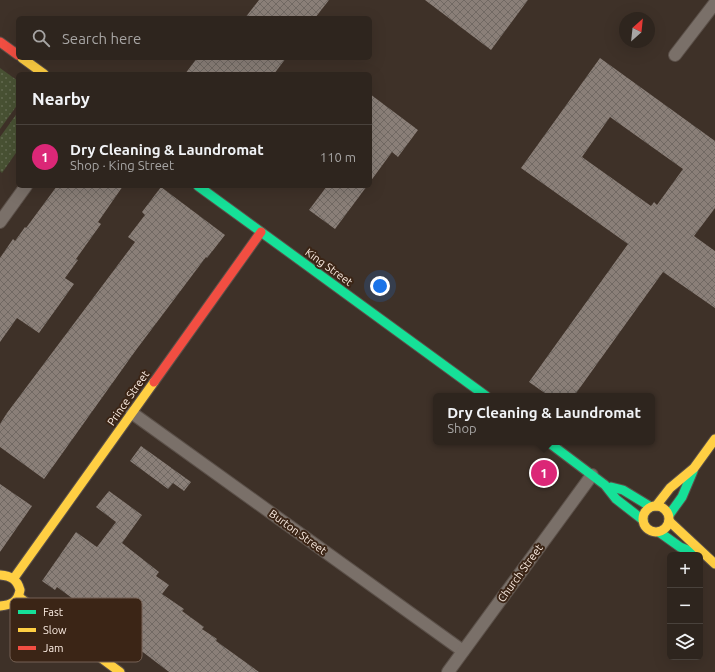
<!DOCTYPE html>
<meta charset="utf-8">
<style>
:root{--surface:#2e251e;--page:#362d27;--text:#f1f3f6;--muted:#a7a5a4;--line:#49423c;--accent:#db2777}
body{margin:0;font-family:Ubuntu,sans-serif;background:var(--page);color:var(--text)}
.controls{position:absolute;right:12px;bottom:12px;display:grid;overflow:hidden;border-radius:6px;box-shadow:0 4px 16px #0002}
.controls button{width:36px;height:36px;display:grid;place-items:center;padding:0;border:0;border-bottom:1px solid var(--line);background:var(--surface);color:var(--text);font:20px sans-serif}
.compass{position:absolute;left:619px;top:12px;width:36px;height:36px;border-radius:50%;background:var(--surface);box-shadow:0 4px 16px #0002;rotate:27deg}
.you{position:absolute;left:380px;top:286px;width:14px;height:14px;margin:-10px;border:3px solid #fff;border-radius:50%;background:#1a73e8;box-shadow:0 0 0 6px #1a73e833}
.badge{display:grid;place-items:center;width:26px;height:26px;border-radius:50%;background:var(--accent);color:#fff;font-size:13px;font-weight:700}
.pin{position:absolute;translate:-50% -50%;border:2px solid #fff;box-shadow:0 1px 4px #0006}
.popup{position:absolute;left:433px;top:393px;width:222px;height:52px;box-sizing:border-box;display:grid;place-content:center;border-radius:6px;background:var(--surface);filter:drop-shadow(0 1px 3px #0005);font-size:13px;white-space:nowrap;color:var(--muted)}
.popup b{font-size:15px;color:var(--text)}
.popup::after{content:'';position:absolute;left:50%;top:100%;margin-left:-8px;border:8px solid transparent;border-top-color:var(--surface)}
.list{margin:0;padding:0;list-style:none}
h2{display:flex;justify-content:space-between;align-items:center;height:52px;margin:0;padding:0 16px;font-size:17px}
h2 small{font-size:13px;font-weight:400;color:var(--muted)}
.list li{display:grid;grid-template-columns:26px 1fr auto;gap:12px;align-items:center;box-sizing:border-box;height:64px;padding:0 16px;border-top:1px solid var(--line)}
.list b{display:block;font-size:15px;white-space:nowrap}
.list p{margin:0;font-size:13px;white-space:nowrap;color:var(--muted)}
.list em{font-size:13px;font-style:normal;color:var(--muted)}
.icon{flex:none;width:22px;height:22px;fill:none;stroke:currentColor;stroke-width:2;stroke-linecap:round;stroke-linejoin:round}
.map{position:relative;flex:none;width:715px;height:672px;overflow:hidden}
.search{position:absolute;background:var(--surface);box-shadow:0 4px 16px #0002;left:16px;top:16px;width:356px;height:44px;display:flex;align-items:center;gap:10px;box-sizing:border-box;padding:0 14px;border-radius:6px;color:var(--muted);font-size:15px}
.panel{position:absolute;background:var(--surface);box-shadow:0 4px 16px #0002;left:16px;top:72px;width:356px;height:116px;border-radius:6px}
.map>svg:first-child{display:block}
.grass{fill:url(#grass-dots)}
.building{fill:url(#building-cross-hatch);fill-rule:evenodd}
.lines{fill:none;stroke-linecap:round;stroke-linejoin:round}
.street-casing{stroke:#5b5049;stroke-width:14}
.fast-casing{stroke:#5b5049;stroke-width:11}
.slow-casing{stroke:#5b5049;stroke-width:11}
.jam-casing{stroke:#5b5049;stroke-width:11}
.street{stroke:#7a7069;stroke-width:12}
.fast{stroke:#16e098;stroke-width:9}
.slow{stroke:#ffcf43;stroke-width:9}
.jam{stroke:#f24e42;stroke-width:9}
.labels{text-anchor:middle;stroke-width:4;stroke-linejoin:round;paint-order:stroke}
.street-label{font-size:11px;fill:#fcede3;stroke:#3b2516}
.key{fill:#3b2516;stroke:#756154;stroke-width:1}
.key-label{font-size:11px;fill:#fcede3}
</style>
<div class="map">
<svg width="715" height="672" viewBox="0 0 715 672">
<defs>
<pattern id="grass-dots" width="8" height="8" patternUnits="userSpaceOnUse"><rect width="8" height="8" fill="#485133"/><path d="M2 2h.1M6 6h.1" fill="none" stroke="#636a50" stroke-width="1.8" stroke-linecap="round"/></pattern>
<pattern id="building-cross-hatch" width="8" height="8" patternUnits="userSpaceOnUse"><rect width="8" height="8" fill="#8a7f78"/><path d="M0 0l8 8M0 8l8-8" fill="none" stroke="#716963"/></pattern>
</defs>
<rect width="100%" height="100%" fill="#3e3128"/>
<!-- grass -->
<g class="grass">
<polygon points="0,68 18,81 18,104 0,129"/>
<polygon points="18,112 18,150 2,173 0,171 0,137"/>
</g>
<!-- building -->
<g class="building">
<polygon points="259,0 329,0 315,18 245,18"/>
<polygon points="425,0 528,0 491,50"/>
<polygon points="197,58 286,58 274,74 185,74"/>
<path d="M600 58 715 141V208L694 236 715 251V308L663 272 574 396H549L529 382 628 244 521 168ZM610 117 683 169 657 205 654 202 651 206 582 157Z"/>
<polygon points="370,94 418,130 398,157 392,152 370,182"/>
<polygon points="57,186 123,186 98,222 101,224 76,259 78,260 65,278 74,284 39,333 17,318 0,342 0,258 13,239 15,241 25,227 26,228"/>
<polygon points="327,186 367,186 335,229 309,210"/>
<polygon points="161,187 225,235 207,258 206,257 136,350 44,479 0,447 0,424 7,413 135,242 128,237 145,215 142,212"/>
<polygon points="141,446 191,482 184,491 173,483 168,489 130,461"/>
<polygon points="0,484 32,506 0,552"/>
<polygon points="109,491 142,515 122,543 159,572 156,576 169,585 162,594 184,609 182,611 204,627 202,629 217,639 216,641 259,672 169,672 131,643 132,638 94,610 77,599 76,601 57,587 55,590 42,581 76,532 97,547 116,522 96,507"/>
</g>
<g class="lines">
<defs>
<g id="street">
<polyline points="675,55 715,3"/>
<polyline points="0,222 26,186"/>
<polyline points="132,413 463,651"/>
<polyline points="448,672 592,475"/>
</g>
<g id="fast">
<polyline points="198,186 486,396"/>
<polyline points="548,442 605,485 616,499 643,520"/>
<polyline points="611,487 623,490 651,507"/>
<polyline points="669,515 682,497 693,471"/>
<polyline points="659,532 680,547 700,555"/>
</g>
<g id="slow">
<polyline points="22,58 44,74"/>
<circle cx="656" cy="519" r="13"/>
<polyline points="656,506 670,488 694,468 715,439"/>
<polyline points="669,521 715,564"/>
<path d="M0 575C11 576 17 579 20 590 18 602 11 605 0 606"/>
<polyline points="14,578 154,382"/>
<polyline points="19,597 120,672"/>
</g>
<g id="jam">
<polyline points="0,42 18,55"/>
<polyline points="154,382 261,232"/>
</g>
</defs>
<!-- street casing -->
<use href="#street" class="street-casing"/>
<!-- fast casing -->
<use href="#fast" class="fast-casing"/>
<!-- slow casing -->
<use href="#slow" class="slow-casing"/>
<!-- jam casing -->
<use href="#jam" class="jam-casing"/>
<!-- street -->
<use href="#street" class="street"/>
<!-- fast -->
<use href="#fast" class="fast"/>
<!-- slow -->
<use href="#slow" class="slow"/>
<!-- jam -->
<use href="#jam" class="jam"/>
</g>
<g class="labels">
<!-- street labels -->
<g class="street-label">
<text transform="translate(329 267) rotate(36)" y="4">King Street</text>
<text transform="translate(128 398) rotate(-55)" y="4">Prince Street</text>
<text transform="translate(298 532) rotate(36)" y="4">Burton Street</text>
<text transform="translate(520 573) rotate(-54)" y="4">Church Street</text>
</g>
</g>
<!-- legend -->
<rect x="10" y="598" width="132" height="64" rx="6" class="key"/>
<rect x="18" y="610" width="18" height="4" fill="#16e098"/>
<rect x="18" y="628" width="18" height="4" fill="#ffcf43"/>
<rect x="18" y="646" width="18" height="4" fill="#f24e42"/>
<g class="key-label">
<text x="43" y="616">Fast</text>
<text x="43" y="634">Slow</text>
<text x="43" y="652">Jam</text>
</g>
</svg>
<div class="controls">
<button>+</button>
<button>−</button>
<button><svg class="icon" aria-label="layers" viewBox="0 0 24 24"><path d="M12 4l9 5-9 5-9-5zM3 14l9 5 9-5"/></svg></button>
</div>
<svg class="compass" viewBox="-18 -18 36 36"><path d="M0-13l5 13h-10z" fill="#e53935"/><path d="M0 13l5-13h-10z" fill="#a7a5a4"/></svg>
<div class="you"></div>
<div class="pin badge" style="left:544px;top:473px">1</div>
<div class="popup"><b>Dry Cleaning &amp; Laundromat</b>Shop</div>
<div class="search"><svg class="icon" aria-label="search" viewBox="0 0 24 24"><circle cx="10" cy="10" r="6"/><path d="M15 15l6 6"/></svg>Search here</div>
<section class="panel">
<h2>Nearby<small></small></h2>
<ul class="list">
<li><span class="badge">1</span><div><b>Dry Cleaning &amp; Laundromat</b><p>Shop · King Street</p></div><em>110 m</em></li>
</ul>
</section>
</div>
